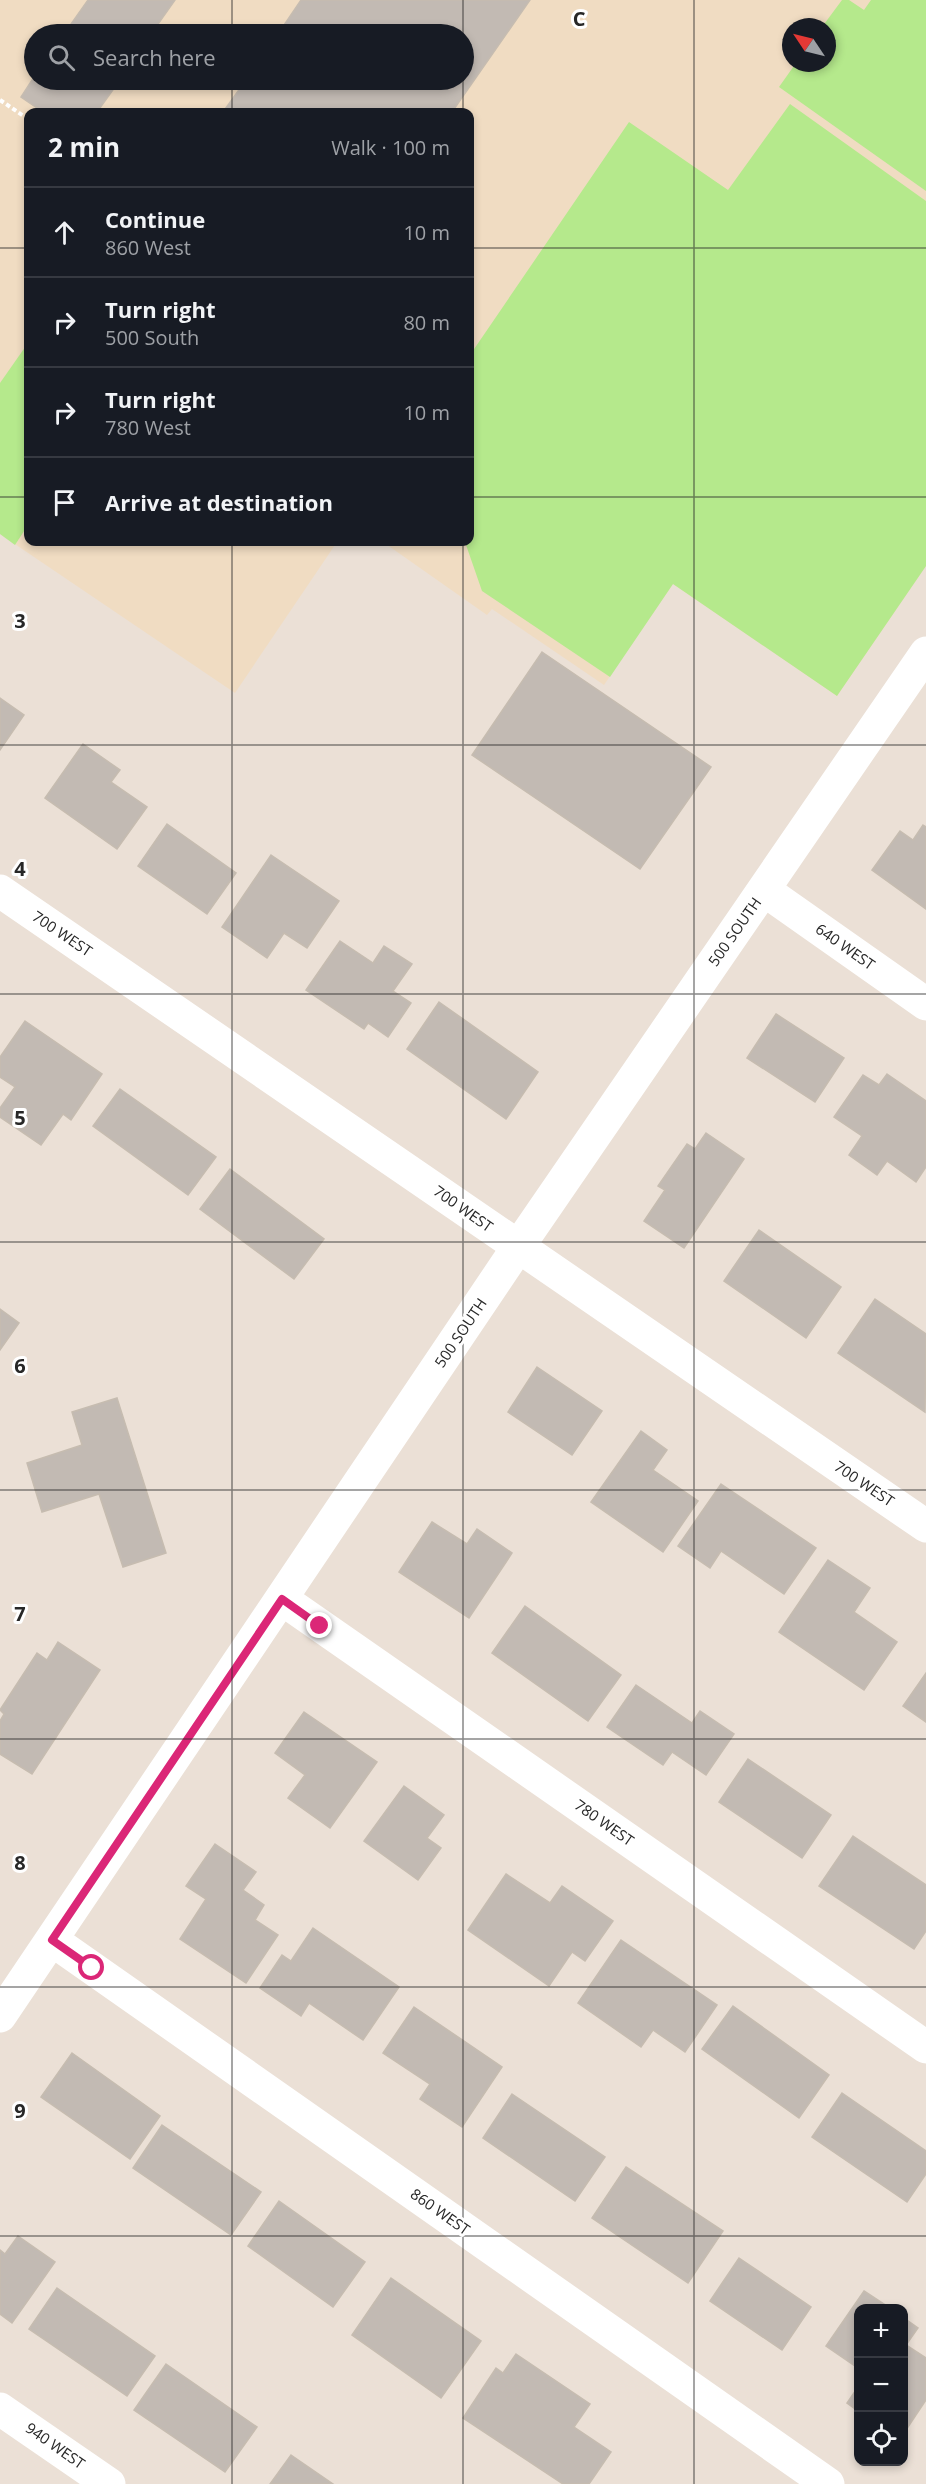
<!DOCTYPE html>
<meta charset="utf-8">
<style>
:root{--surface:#171b24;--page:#242831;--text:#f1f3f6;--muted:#9ea1a6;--line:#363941}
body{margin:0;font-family:"Open Sans",sans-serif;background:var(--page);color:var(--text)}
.controls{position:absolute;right:18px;bottom:18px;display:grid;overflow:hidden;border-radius:12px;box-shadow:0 3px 9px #0003}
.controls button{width:54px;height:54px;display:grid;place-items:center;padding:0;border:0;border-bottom:2px solid var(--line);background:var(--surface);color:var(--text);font:30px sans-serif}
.compass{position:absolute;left:782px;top:18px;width:54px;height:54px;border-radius:50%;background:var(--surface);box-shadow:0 3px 9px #0003;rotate:305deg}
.stop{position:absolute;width:18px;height:18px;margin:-14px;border:4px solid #db2777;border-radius:50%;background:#fff}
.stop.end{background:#db2777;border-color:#fff;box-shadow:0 2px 6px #0008}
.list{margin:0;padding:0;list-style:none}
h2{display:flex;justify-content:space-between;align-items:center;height:78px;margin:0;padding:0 24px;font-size:26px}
h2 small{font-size:20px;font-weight:400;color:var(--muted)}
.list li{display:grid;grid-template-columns:39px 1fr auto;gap:18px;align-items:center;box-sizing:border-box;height:90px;padding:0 24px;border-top:2px solid var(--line)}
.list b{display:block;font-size:22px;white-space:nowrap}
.list p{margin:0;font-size:20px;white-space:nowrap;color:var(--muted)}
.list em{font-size:20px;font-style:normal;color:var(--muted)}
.icon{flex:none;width:33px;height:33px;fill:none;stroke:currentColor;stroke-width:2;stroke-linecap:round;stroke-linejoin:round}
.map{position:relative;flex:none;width:926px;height:2484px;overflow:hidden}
.search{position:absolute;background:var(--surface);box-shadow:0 3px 9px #0003;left:24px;top:24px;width:450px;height:66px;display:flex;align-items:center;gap:15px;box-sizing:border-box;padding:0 21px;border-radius:33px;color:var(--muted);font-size:22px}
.panel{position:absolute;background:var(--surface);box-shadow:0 3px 9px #0003;left:24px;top:108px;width:450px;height:438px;border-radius:12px}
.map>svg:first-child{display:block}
.education{fill:#f0dcc2;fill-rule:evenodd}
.green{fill:#b5e98c}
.building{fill:#c2bab3;stroke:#c6bcb0;stroke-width:1.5}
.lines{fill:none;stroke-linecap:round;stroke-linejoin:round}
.path{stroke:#fff;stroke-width:4;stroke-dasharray:4.5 3;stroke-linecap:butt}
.street{stroke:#fff;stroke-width:33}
.route{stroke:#db2777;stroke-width:8}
.grid{fill:none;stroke:#272727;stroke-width:1.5;stroke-opacity:0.55}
.labels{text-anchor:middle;stroke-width:6;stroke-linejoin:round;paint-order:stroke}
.street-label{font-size:15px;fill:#272727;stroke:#fff}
.grid-label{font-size:20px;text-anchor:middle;font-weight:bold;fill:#272727;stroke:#fff;stroke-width:6;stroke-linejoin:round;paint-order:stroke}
</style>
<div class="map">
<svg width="926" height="2484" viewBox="0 0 926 2484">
<rect width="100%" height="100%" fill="#ebe0d6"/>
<!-- education -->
<path class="education" d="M0 0H926V566L837 696 673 584 604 685 492 609 487 615 383 542H470V112H28V542H337L235 693 0 534ZM791 27H827V63H791ZM34 34H464V80H34Z"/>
<!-- green -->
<g class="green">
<polygon points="842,0 849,0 864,10 871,0 926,0 926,191 779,87 796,63 827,63 827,27 822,27"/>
<polygon points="790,104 926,201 926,566 837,696 673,584 610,677 482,591 465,542 470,542 470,355 629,122 728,190"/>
<polygon points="28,343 28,525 15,545 0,534 0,383"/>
</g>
<!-- building -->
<g class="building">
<polygon points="88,0 175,0 151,34 64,34"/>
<polygon points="301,0 530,0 452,112 223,112 246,80 464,80 464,34 278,34"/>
<polygon points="34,77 34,80 120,80 97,112 43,112 21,97"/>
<polygon points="542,652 711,767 640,869 472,755"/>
<polygon points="0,698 24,715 0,750"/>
<polygon points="83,744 120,770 111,782 147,807 117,849 45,798"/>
<polygon points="167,824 236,873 207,914 138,866"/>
<polygon points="923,825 926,827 926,909 872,870 900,831 913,840"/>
<polygon points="271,855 339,901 307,948 284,933 267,958 222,927"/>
<polygon points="340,941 373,963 384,946 412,964 393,991 411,1003 388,1037 368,1023 364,1029 306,990"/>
<polygon points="439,1002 538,1072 506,1119 407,1049"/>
<polygon points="776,1014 844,1058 815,1102 747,1058"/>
<polygon points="25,1021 102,1074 71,1120 63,1114 41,1145 0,1117 0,1108 15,1087 0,1077 0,1057"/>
<polygon points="887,1074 926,1101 926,1167 916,1182 887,1161 877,1175 849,1155 862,1136 834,1117 863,1075 879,1085"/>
<polygon points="120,1089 216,1157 188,1195 93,1126"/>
<polygon points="706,1133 744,1159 684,1248 644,1221 665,1190 658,1186 687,1144 695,1149"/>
<polygon points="230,1169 324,1239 294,1279 200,1209"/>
<polygon points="759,1230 841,1287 806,1338 724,1281"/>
<polygon points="875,1299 926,1334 925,1412 838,1353"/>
<polygon points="0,1309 19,1323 0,1350"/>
<polygon points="537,1367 602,1411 572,1455 508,1412"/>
<polygon points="117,1398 166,1553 123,1567 99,1494 42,1512 27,1463 82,1445 72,1412"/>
<polygon points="641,1431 667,1450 653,1470 698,1501 663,1552 591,1502"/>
<polygon points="721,1484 816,1548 784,1594 721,1551 710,1568 678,1546"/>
<polygon points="432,1522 467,1544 477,1529 512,1553 469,1618 399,1572"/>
<polygon points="828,1560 870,1588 854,1612 897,1642 864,1690 779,1632"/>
<polygon points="525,1606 621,1675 588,1721 492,1653"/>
<polygon points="58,1642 100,1670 32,1774 0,1754 0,1721 4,1714 0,1710 37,1653 47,1660"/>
<polygon points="926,1673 926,1722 903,1706"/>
<polygon points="636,1685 692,1723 700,1711 734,1734 706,1775 672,1752 663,1765 607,1727"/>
<polygon points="304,1712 377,1762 330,1828 288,1798 305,1775 275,1753"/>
<polygon points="748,1759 831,1815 802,1858 719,1802"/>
<polygon points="404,1786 444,1815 427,1838 441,1848 418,1880 364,1841"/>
<polygon points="853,1836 926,1885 926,1931 914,1949 819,1886"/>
<polygon points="215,1844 256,1872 243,1890 264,1905 255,1920 278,1935 246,1983 180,1939 206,1899 186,1886"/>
<polygon points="506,1874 550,1903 562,1886 613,1921 585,1961 572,1952 549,1986 468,1930"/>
<polygon points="313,1928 399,1987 363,2040 309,2003 301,2016 260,1988 282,1955 291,1961"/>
<polygon points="621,1940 717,2005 685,2052 653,2030 641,2047 578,2003"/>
<polygon points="733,2006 829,2075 799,2118 702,2049"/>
<polygon points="414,2007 502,2067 462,2127 420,2099 430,2084 383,2053"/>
<polygon points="72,2053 160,2116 130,2159 41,2097"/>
<polygon points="842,2093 926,2151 926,2174 907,2202 812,2137"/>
<polygon points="512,2094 605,2157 575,2201 483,2138"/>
<polygon points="162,2125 261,2192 231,2235 133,2168"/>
<polygon points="626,2167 723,2231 688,2283 592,2218"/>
<polygon points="279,2201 365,2262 333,2307 248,2246"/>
<polygon points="18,2236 55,2262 12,2323 0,2314 0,2250 5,2254"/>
<polygon points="739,2258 811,2307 782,2350 710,2301"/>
<polygon points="391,2278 481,2341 441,2398 352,2335"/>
<polygon points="57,2288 155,2356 127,2396 29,2329"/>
<polygon points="864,2291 890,2308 858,2308 858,2368 826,2346"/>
<polygon points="904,2318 918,2328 906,2345 926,2358 926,2400 904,2433"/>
<polygon points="516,2354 590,2404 574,2427 611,2452 589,2484 563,2484 463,2418 496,2368 503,2373"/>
<polygon points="166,2364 257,2427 225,2472 134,2410"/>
<polygon points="858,2387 858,2411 847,2403"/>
<polygon points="291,2455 333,2484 270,2484"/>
</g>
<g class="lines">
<!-- path -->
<polyline class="path" points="0,100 28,119"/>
<!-- street -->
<g class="street">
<polyline points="764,890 926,1004"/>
<polyline points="0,891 926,1526"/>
<polyline points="282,1599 926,2047"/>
<polyline points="52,1940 828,2484"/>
<polyline points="0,2016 518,1247 926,653"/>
<polyline points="0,2409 109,2484"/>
</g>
</g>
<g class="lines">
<!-- route -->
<polyline class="route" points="92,1968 52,1940 282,1599 320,1626"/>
</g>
<!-- grid -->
<path class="grid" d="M232 0V34M463 0V34M694 0V2484M232 80V112M463 80V112M0 248H28M470 248H926M0 497H28M470 497H926M232 542V2484M463 542V2484M0 745H926M0 994H926M0 1242H926M0 1490H926M0 1739H926M0 1987H926M0 2236H926"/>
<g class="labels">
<!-- street labels -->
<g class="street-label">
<text transform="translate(735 932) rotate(-55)" y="5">500 SOUTH</text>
<text transform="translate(62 934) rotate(34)" y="5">700 WEST</text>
<text transform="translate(845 947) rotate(35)" y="5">640 WEST</text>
<text transform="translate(463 1209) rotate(35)" y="5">700 WEST</text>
<text transform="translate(461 1333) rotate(-56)" y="5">500 SOUTH</text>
<text transform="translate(864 1484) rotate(34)" y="5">700 WEST</text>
<text transform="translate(604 1823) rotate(35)" y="5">780 WEST</text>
<text transform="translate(440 2212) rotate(35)" y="5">860 WEST</text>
<text transform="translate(55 2446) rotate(35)" y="5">940 WEST</text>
</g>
</g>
<g class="grid-label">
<text x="579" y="26">C</text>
<text x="20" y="628">3</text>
<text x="20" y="876">4</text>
<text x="20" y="1125">5</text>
<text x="20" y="1373">6</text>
<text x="20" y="1621">7</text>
<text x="20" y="1870">8</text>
<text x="20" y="2118">9</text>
</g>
</svg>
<div class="controls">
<button>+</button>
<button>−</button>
<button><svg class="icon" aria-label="locate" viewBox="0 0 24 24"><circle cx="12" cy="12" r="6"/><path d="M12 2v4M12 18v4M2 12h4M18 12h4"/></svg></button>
</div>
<svg class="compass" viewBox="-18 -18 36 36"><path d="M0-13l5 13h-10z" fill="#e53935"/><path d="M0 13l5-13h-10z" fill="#9ea1a6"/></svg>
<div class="stop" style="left:92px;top:1968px"></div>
<div class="stop end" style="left:320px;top:1626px"></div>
<div class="search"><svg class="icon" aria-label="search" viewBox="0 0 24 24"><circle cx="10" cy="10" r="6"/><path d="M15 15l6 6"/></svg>Search here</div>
<section class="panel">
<h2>2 min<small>Walk · 100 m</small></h2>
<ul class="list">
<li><svg class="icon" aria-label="ahead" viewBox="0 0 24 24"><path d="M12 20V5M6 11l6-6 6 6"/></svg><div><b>Continue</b><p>860 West</p></div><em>10 m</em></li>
<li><svg class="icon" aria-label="right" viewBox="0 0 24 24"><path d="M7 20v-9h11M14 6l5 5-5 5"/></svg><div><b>Turn right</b><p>500 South</p></div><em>80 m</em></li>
<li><svg class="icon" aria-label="right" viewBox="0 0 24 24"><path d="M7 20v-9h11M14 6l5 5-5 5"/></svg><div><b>Turn right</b><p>780 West</p></div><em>10 m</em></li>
<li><svg class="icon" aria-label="arrive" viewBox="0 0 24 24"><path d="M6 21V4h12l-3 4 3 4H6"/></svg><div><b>Arrive at destination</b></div></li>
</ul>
</section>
</div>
